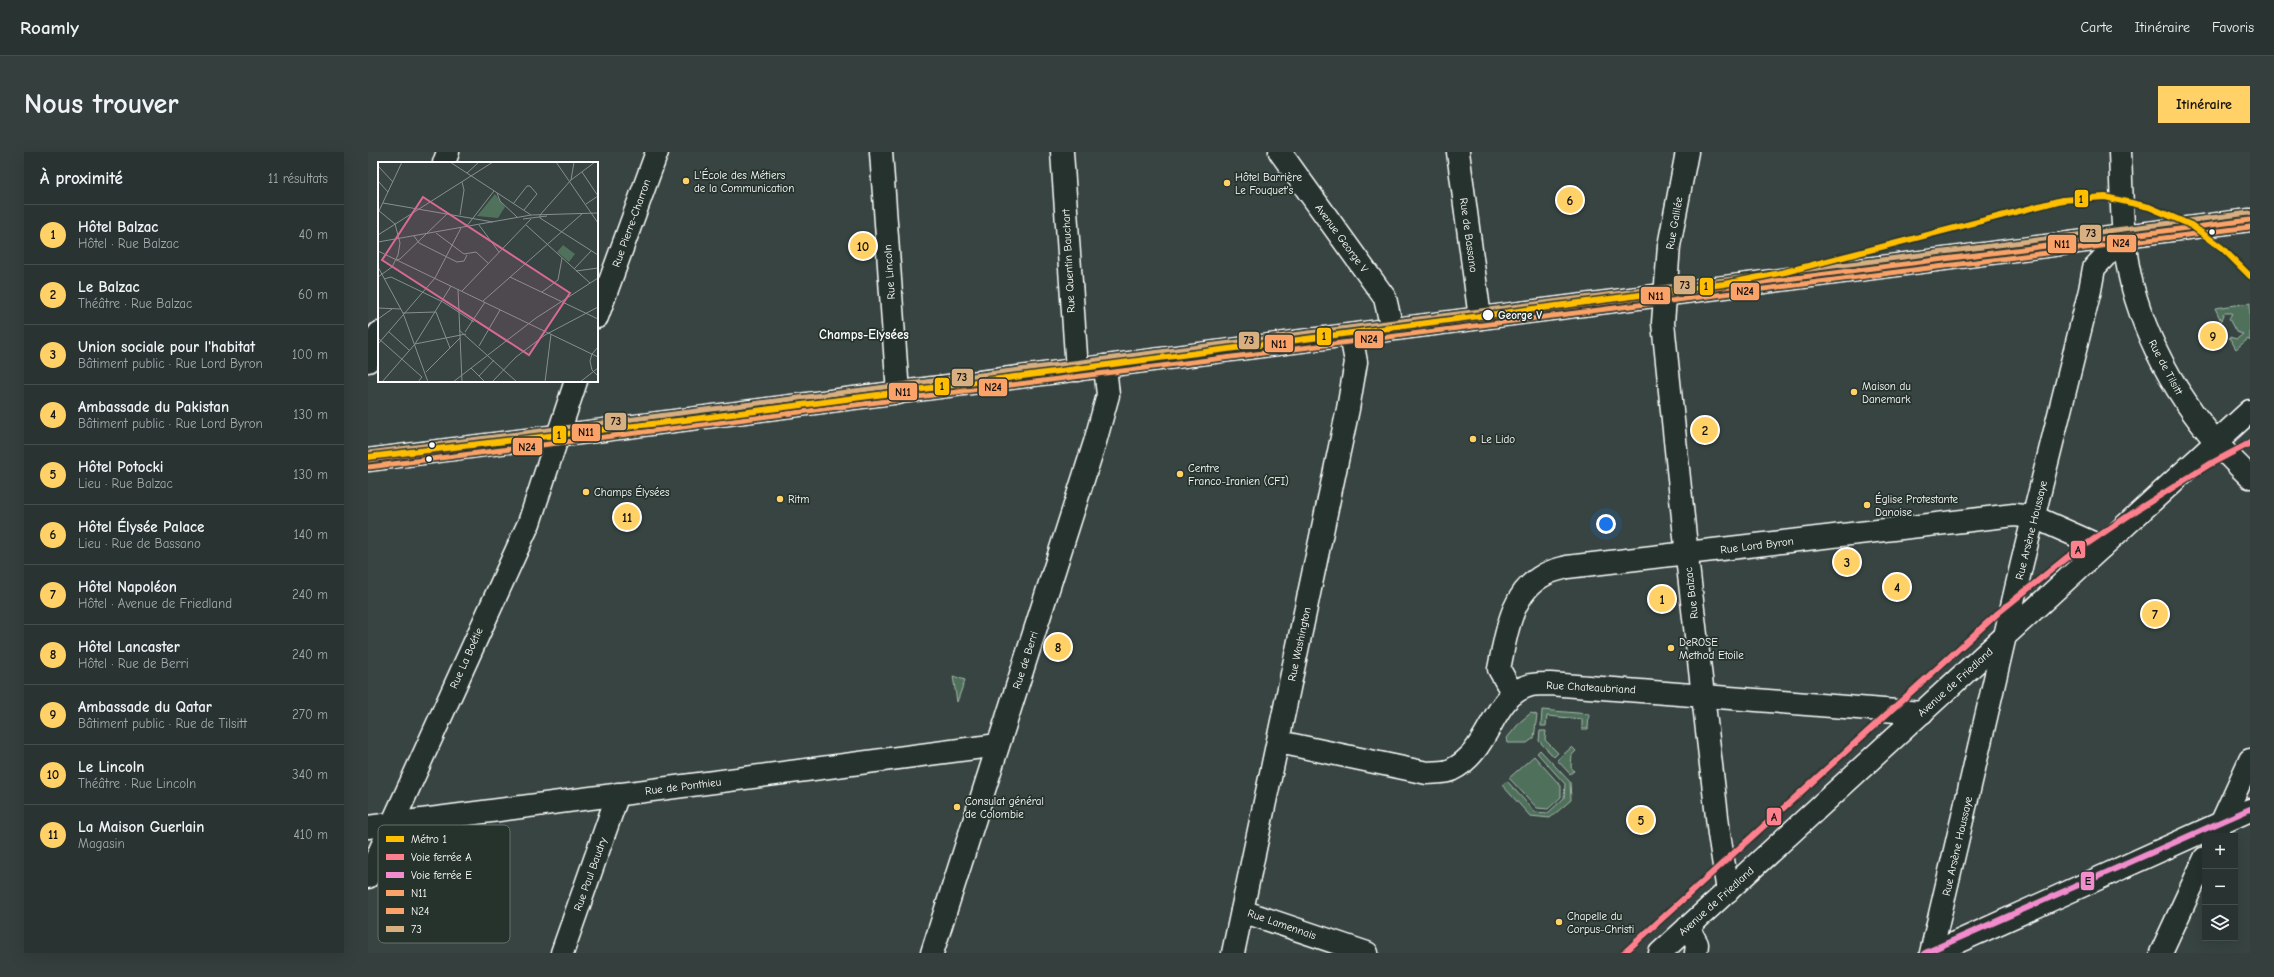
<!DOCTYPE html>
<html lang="fr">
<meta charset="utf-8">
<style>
:root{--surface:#293332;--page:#353f3e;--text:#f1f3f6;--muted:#a5aaac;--line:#454e4d;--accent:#ffd166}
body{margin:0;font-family:"Comic Neue",sans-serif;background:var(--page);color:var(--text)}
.controls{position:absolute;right:12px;bottom:12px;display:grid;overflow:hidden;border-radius:0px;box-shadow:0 4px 16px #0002}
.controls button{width:36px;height:36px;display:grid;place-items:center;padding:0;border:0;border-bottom:1px solid var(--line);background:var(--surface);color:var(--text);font:20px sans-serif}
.you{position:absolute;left:1238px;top:372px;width:14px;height:14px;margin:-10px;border:3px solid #fff;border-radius:50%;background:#1a73e8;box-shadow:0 0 0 6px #1a73e833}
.badge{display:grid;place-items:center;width:26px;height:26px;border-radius:50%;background:var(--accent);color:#111;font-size:13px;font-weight:700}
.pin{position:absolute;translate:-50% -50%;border:2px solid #fff;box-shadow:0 1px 4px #0006}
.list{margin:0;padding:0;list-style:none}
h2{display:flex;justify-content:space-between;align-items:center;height:52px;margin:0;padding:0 16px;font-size:17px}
h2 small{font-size:13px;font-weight:400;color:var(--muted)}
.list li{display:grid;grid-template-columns:26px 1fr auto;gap:12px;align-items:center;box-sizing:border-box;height:60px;padding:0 16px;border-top:1px solid var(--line)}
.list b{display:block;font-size:15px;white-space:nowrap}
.list p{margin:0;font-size:13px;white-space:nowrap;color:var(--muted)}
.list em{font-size:13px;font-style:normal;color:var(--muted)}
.icon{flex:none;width:22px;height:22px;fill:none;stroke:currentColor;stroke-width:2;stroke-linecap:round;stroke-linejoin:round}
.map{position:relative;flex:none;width:1882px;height:801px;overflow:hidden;border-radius:0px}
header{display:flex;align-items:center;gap:24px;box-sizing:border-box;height:56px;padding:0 20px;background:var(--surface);border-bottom:1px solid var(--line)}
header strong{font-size:19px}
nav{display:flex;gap:22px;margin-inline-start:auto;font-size:14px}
.intro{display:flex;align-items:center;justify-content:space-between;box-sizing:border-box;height:96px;padding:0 24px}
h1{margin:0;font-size:28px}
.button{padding:10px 18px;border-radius:0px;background:var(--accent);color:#111;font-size:14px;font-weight:700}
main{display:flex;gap:24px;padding:0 24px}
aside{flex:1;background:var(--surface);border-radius:0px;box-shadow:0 4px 16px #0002}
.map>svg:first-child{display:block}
.green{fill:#50715b;stroke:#a8b8ad}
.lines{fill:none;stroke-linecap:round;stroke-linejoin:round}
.minor-casing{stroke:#fff;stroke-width:25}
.major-casing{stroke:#fff;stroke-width:25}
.minor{stroke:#26332d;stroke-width:22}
.major{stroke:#26332d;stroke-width:22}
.bus-1-casing{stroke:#26332d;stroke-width:8}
.bus-2-casing{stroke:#26332d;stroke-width:8}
.bus-3-casing{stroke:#26332d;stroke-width:8}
.bus-1{stroke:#fba268;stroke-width:5}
.bus-2{stroke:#fba268;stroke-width:5}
.bus-3{stroke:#d8af81;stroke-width:5}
.rail-1-casing{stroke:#26332d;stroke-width:9}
.rail-2-casing{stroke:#26332d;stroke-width:9}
.rail-1{stroke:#ff808d;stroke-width:6}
.rail-2{stroke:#f28ccd;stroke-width:6}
.metro-1-casing{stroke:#26332d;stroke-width:9}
.metro-1{stroke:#ffbe00;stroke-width:6}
.poi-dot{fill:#ffd166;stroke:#26332d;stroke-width:1.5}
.bus-dot{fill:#fff;stroke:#26332d;stroke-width:1.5}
.labels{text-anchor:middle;stroke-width:3.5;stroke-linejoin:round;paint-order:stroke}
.poi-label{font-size:11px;fill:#fff;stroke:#26332d;text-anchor:start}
.street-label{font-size:11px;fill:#fff;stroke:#26332d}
.stop-label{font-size:11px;font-weight:bold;fill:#fff;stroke:#26332d;text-anchor:start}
.quarter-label{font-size:13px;font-weight:bold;fill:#fff;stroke:#26332d}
.inset-road{fill:none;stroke:#878f8e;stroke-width:1}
.view{fill:#d76994;fill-opacity:0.15;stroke:#d76994;stroke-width:2}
.inset-edge{fill:none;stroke:#fff;stroke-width:2}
.key{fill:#26332d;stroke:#67706c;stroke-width:1}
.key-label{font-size:11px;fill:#fff}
.line-badge{stroke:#26332d;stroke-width:1.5}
.pale-badge-label{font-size:11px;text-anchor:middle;font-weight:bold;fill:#111}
</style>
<header>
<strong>Roamly</strong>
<nav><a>Carte</a><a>Itinéraire</a><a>Favoris</a></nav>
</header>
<div class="intro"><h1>Nous trouver</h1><a class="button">Itinéraire</a></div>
<main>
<aside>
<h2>À proximité<small>11 résultats</small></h2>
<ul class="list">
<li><span class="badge">1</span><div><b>Hôtel Balzac</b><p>Hôtel · Rue Balzac</p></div><em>40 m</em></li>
<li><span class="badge">2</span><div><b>Le Balzac</b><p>Théâtre · Rue Balzac</p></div><em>60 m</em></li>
<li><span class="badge">3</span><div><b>Union sociale pour l'habitat</b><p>Bâtiment public · Rue Lord Byron</p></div><em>100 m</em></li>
<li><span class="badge">4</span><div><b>Ambassade du Pakistan</b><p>Bâtiment public · Rue Lord Byron</p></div><em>130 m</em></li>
<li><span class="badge">5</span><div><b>Hôtel Potocki</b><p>Lieu · Rue Balzac</p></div><em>130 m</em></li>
<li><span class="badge">6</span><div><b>Hôtel Élysée Palace</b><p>Lieu · Rue de Bassano</p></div><em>140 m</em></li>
<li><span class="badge">7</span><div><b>Hôtel Napoléon</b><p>Hôtel · Avenue de Friedland</p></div><em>240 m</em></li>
<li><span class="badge">8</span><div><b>Hôtel Lancaster</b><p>Hôtel · Rue de Berri</p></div><em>240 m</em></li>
<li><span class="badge">9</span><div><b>Ambassade du Qatar</b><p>Bâtiment public · Rue de Tilsitt</p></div><em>270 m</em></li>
<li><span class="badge">10</span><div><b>Le Lincoln</b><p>Théâtre · Rue Lincoln</p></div><em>340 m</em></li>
<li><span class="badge">11</span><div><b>La Maison Guerlain</b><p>Magasin</p></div><em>410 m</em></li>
</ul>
</aside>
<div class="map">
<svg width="1882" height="801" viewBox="0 0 1882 801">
<rect width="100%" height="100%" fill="#374442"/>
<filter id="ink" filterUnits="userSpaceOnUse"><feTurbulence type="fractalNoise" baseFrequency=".025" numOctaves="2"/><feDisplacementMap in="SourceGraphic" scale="8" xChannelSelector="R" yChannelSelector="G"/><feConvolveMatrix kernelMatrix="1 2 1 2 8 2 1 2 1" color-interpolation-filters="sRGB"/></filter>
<g filter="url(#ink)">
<!-- green -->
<g class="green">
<polygon points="1882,151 1882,189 1880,187 1868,197 1861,185 1869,187 1875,182 1868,180 1861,167 1864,161 1856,161 1853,169 1847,156"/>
<polygon points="585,524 597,528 589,550"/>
<polygon points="1174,558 1221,562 1220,577 1214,577 1214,567 1179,564 1178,574 1173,574"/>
<polygon points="1163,561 1169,563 1166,586 1159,591 1140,591 1139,586 1153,569"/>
<polygon points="1172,579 1178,579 1177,588 1190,601 1186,605 1171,589"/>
<polygon points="1204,595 1208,599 1204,603 1203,615 1206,619 1202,622 1189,608"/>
<polygon points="1172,598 1202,630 1203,648 1182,666 1162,664 1134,633 1139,629 1167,660 1180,661 1196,646 1197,632 1169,601"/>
<polygon points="1166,604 1193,634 1193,645 1180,657 1169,656 1141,626"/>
</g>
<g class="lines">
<defs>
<g id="minor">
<polyline points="513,0 530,241"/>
<polyline points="694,0 709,218"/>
<polyline points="912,0 1017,146 1024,177"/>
<polyline points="1090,0 1112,166"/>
<polyline points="1319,0 1301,94 1295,171 1320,414 1351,682 1360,739"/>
<path d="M1752 0C1754 44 1753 90 1764 133 1784 207 1826 273 1882 325"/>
<polyline points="76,11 80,0"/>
<polyline points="229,165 289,0"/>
<polyline points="0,209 11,181"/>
<path d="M1145 542 1131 517C1138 484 1142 441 1176 423 1182 419 1192 417 1199 415L1646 363 1666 365 1734 395"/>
<path d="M911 590 1059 621C1066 620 1077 621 1083 618 1124 599 1122 543 1163 533 1169 532 1176 532 1182 532L1554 561"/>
<polyline points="0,675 630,593"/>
<polyline points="1851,676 1882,608"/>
<polyline points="0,725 161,371 208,229"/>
<polyline points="874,759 999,801"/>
<polyline points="1320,775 1329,792 1328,801"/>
<polyline points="194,801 250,642"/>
<polyline points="564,801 727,290 740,243 737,214"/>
<polyline points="865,801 980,257 988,210 983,183"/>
<polyline points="1563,801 1654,411 1722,138 1726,116 1756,84"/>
<polyline points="1565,801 1882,658"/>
<polyline points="1793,801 1837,706"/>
</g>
<g id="major">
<polyline points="0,308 1882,68"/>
<polyline points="1292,801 1882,259"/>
</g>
</defs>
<!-- minor casing -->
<use href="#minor" class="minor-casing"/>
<!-- major casing -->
<use href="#major" class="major-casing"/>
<!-- minor -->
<use href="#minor" class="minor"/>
<!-- major -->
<use href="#major" class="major"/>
<defs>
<polyline id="bus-1" points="0,308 1882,68"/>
<polyline id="bus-2" points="1,315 1882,75"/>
<polyline id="bus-3" points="0,301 1881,61"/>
</defs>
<!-- bus-1 casing -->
<use href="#bus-1" class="bus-1-casing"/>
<!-- bus-2 casing -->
<use href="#bus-2" class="bus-2-casing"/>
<!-- bus-3 casing -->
<use href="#bus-3" class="bus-3-casing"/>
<!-- bus-1 -->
<use href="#bus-1" class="bus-1"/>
<!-- bus-2 -->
<use href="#bus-2" class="bus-2"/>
<!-- bus-3 -->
<use href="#bus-3" class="bus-3"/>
<defs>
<polyline id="rail-1" points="1256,801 1630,461 1698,406 1769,358 1842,312 1882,291"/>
<polyline id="rail-2" points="1557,801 1882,657"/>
</defs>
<!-- rail-1 casing -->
<use href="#rail-1" class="rail-1-casing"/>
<!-- rail-2 casing -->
<use href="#rail-2" class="rail-2-casing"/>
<!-- rail-1 -->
<use href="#rail-1" class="rail-1"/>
<!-- rail-2 -->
<use href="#rail-2" class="rail-2"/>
<defs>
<polyline id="metro-1" points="0,305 326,267 1356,132 1417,120 1694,48 1737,45 1781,55 1823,73 1854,96 1882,124"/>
</defs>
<!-- metro-1 casing -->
<use href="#metro-1" class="metro-1-casing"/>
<!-- metro-1 -->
<use href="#metro-1" class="metro-1"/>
</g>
</g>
<!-- markers -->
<g class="poi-dot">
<circle cx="318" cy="29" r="4"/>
<circle cx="859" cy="31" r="4"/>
<circle cx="1486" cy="240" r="4"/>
<circle cx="1105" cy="287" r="4"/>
<circle cx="812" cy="322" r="4"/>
<circle cx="218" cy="340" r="4"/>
<circle cx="412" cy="347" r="4"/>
<circle cx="1499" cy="353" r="4"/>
<circle cx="1303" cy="496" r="4"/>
<circle cx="589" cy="655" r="4"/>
<circle cx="1191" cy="770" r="4"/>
</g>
<g class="bus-dot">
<circle cx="1844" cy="80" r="3.5"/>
<circle cx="1120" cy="163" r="6"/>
<circle cx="64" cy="293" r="3.5"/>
<circle cx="61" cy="307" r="3.5"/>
</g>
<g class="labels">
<!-- poi labels -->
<g class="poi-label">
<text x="326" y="27">L'École des Métiers<tspan x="326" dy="13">de la Communication</tspan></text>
<text x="867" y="29">Hôtel Barrière<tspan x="867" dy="13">Le Fouquet's</tspan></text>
<text x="1494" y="238">Maison du<tspan x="1494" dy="13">Danemark</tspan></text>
<text x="1113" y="291">Le Lido</text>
<text x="820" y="320">Centre<tspan x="820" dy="13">Franco-Iranien (CFI)</tspan></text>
<text x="226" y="344">Champs Élysées</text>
<text x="420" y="351">Ritm</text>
<text x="1507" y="351">Église Protestante<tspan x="1507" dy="13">Danoise</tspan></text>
<text x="1311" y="494">DeROSE<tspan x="1311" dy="13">Method Etoile</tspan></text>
<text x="597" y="653">Consulat général<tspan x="597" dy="13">de Colombie</tspan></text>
<text x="1199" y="768">Chapelle du<tspan x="1199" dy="13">Corpus-Christi</tspan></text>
</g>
<!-- street labels -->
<g class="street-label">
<text transform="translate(263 71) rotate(-70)" y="4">Rue Pierre-Charron</text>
<text transform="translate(1306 71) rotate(-80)" y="4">Rue Galilée</text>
<text transform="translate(1101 83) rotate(82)" y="4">Rue de Bassano</text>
<text transform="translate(974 86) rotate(54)" y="4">Avenue George V</text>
<text transform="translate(700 109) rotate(-93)" y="4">Rue Quentin Bauchart</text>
<text transform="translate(521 120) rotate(-94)" y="4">Rue Lincoln</text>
<text transform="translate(1798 215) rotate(62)" y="4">Rue de Tilsitt</text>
<text transform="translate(1663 378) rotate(-76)" y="4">Rue Arsène Houssaye</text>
<text transform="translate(1389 393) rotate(-7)" y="4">Rue Lord Byron</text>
<text transform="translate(1323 441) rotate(-97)" y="4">Rue Balzac</text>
<text transform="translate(931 492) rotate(-78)" y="4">Rue Washington</text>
<text transform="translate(98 506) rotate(-66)" y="4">Rue La Boétie</text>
<text transform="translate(657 508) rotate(-72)" y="4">Rue de Berri</text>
<text transform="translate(1587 530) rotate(-42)" y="4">Avenue de Friedland</text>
<text transform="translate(1223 535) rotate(3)" y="4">Rue Chateaubriand</text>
<text transform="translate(315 634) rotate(-7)" y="4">Rue de Ponthieu</text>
<text transform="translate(1589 694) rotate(-77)" y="4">Rue Arsène Houssaye</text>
<text transform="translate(222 722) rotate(-70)" y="4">Rue Paul Baudry</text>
<text transform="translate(1348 749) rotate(-42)" y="4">Avenue de Friedland</text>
<text transform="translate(914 772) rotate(19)" y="4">Rue Lamennais</text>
</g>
<!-- stop labels -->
<g class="stop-label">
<text x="1130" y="167">George V</text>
</g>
<!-- quarter labels -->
<g class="quarter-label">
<text x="496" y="187">Champs-Elysées</text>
</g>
</g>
<!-- overview -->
<g transform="translate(10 10)">
<rect width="220" height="220" fill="#374442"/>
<path d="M117 32 127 45 120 56 99 54Z" fill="#50715b"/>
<path d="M185 83 197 92 191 100 179 90Z" fill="#50715b"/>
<path class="inset-road" d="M72 0 153 53M178 0 220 61M217 0 193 18 162 53V56L220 93M0 4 15 20M204 10 220 34M89 11 101 0M193 18 196 0M0 19 10 30M119 31 122 39 139 55M5 41 115 60M135 42 149 24H152L159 32 146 48M208 42 220 34M0 48 17 62 22 81 20 93 14 105 0 115M0 51 24 0M82 53 86 28 84 20M145 57 169 54M101 63 121 90M148 63 212 121M88 65 116 29M58 71 86 92 98 90 110 101M0 73 115 0M36 74 41 81 79 100 86 99 89 93M0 80 153 53 220 51M0 89 220 195M18 98 22 97 70 51M0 105 25 151 50 220M196 107 213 89M198 109 220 106M132 115 220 157M6 117 13 115 65 140 96 160M80 127 84 220M84 129 153 57M164 130 180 118 184 96M105 139 205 51M0 146 23 147M25 151 58 150 72 186M0 157 14 147M81 168 139 220M11 170 31 188M87 170 107 140M0 176 44 215 40 220M0 182 57 116 83 66M37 182 88 172M101 184 122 148M220 185 214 192 212 199 214 208 220 214M93 206 107 220M48 210 82 176M101 214 116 198M4 220 37 182 73 124M75 220 158 156 220 116M114 220 138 195 167 173 220 145M167 220 173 172M202 220 220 206"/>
<path class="view" d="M45 35 192 131 151 193 4 98Z"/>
<rect width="220" height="220" class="inset-edge"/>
</g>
<!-- legend -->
<rect x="10" y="673" width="132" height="118" rx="6" class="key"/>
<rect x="18" y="684" width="18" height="6" fill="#ffbe00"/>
<rect x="18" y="702" width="18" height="6" fill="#ff808d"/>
<rect x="18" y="720" width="18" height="6" fill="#f28ccd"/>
<rect x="18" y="738" width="18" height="6" fill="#fba268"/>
<rect x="18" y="756" width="18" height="6" fill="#fba268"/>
<rect x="18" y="774" width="18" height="6" fill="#d8af81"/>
<g class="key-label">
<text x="43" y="691">Métro 1</text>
<text x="43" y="709">Voie ferrée A</text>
<text x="43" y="727">Voie ferrée E</text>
<text x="43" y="745">N11</text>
<text x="43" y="763">N24</text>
<text x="43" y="781">73</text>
</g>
<g class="line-badge">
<rect x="1706" y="37" width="15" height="19" rx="4" fill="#ffbe00"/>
<rect x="1711" y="72" width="23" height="19" rx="4" fill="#d8af81"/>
<rect x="1738" y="82" width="31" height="19" rx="4" fill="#fba268"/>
<rect x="1679" y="82" width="30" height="20" rx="4" fill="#fba268"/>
<rect x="1305" y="123" width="23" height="20" rx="4" fill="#d8af81"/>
<rect x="1331" y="125" width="15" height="19" rx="4" fill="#ffbe00"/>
<rect x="1362" y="130" width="30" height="19" rx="4" fill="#fba268"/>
<rect x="1272" y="134" width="31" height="19" rx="4" fill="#fba268"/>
<rect x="948" y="175" width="16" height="19" rx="4" fill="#ffbe00"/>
<rect x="986" y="178" width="30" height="19" rx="4" fill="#fba268"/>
<rect x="870" y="179" width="22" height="19" rx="4" fill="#d8af81"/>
<rect x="896" y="182" width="30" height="19" rx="4" fill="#fba268"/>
<rect x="583" y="216" width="23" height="19" rx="4" fill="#d8af81"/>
<rect x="566" y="225" width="16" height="19" rx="4" fill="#ffbe00"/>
<rect x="610" y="226" width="30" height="19" rx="4" fill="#fba268"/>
<rect x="520" y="230" width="30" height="19" rx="4" fill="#fba268"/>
<rect x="236" y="260" width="23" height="19" rx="4" fill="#d8af81"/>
<rect x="203" y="271" width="30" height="19" rx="4" fill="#fba268"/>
<rect x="184" y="273" width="15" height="19" rx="4" fill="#ffbe00"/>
<rect x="144" y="285" width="31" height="19" rx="4" fill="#fba268"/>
<rect x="1702" y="388" width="16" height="19" rx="4" fill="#ff808d"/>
<rect x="1398" y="655" width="16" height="19" rx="4" fill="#ff808d"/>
<rect x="1712" y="719" width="15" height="20" rx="4" fill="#f28ccd"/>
</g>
<g class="pale-badge-label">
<text x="1713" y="51">1</text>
<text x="1723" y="85">73</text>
<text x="1753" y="95">N24</text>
<text x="1694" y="96">N11</text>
<text x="1317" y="137">73</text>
<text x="1338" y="138">1</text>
<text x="1377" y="143">N24</text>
<text x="1288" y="148">N11</text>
<text x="956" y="188">1</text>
<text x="1001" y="191">N24</text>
<text x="881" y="192">73</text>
<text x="911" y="196">N11</text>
<text x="594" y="229">73</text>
<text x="574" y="238">1</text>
<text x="625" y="239">N24</text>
<text x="535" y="244">N11</text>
<text x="248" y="273">73</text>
<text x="218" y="284">N11</text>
<text x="191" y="287">1</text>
<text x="159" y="299">N24</text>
<text x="1710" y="402">A</text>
<text x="1406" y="669">A</text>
<text x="1720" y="733">E</text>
</g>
</svg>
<div class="controls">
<button>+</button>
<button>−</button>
<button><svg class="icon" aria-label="layers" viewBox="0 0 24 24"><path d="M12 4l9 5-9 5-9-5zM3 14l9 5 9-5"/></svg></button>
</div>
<div class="you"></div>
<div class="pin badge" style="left:1294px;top:447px">1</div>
<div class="pin badge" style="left:1337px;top:278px">2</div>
<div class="pin badge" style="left:1479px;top:410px">3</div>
<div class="pin badge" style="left:1529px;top:435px">4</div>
<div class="pin badge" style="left:1273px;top:668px">5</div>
<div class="pin badge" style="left:1202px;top:48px">6</div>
<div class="pin badge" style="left:1787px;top:462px">7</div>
<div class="pin badge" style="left:690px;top:495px">8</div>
<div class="pin badge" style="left:1845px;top:184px">9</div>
<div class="pin badge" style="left:495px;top:94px">10</div>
<div class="pin badge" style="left:259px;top:365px">11</div>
</div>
</main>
